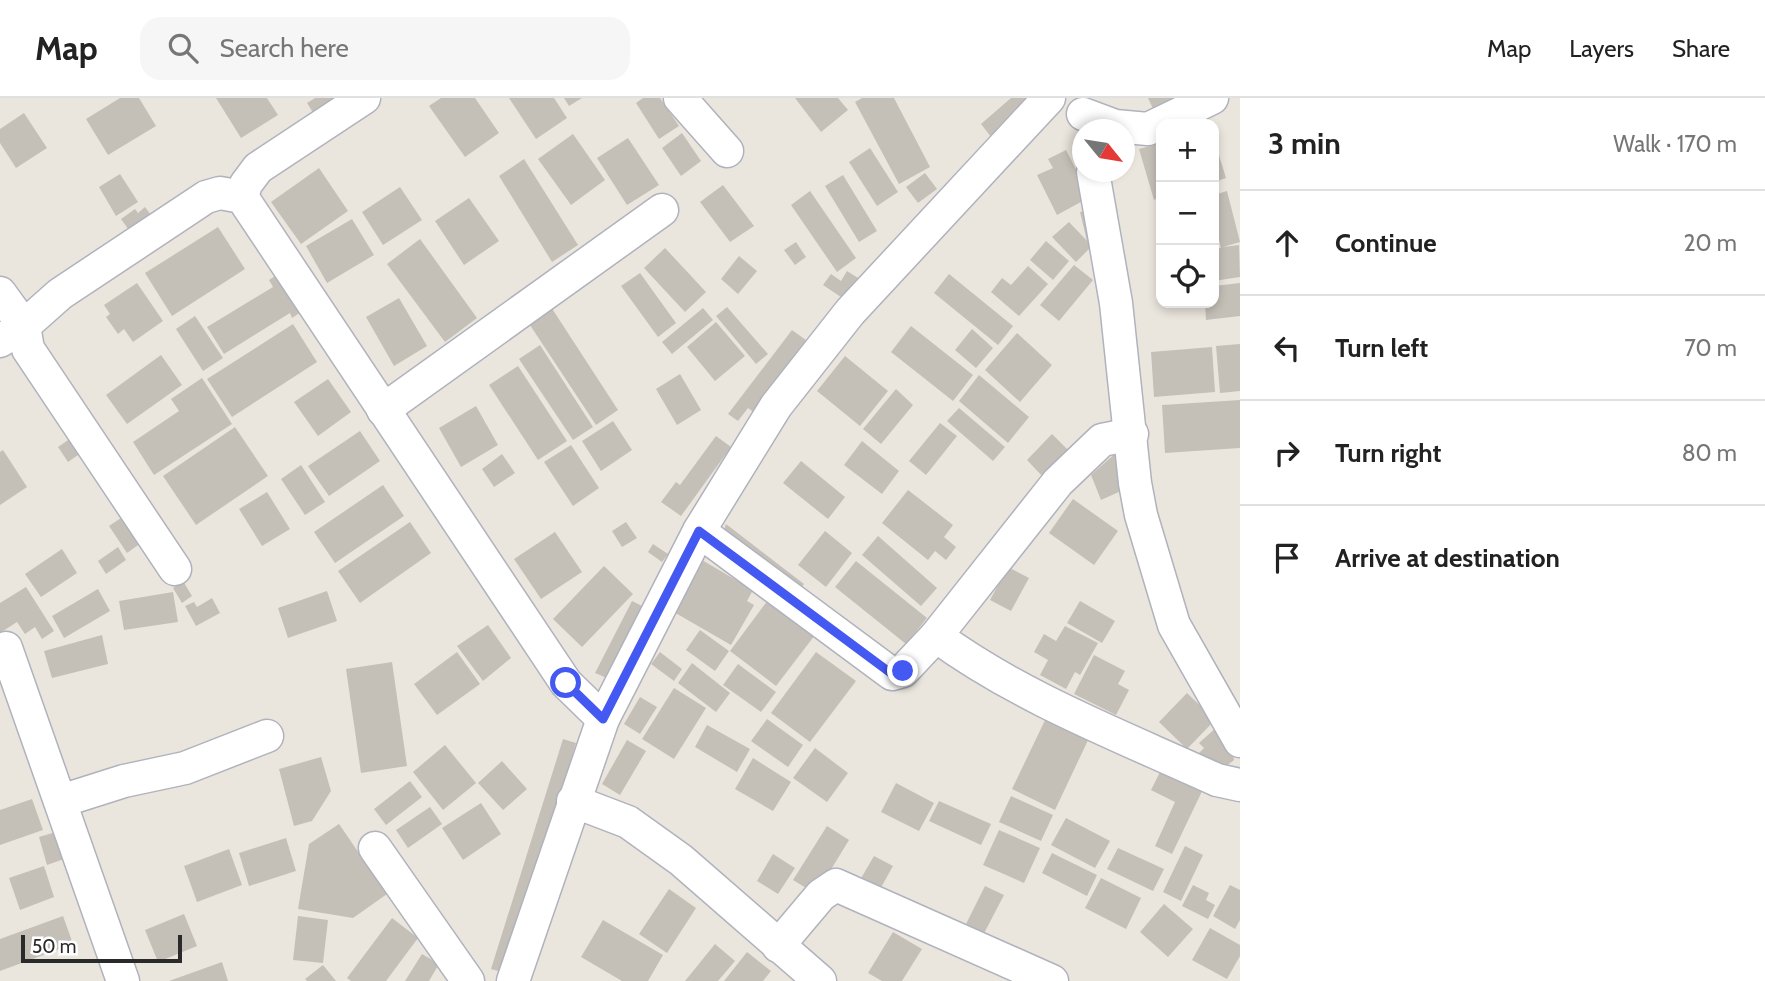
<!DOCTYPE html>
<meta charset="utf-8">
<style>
:root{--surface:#fff;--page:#f6f6f6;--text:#222;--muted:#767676;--line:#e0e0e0}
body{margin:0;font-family:Cabin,sans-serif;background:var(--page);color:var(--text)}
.controls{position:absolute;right:21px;top:21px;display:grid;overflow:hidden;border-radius:14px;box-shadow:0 4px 10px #0003}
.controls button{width:63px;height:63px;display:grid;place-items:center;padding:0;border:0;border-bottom:2px solid var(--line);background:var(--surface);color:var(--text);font:35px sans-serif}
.compass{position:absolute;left:1072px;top:21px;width:63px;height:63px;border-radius:50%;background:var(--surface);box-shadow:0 4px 10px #0003;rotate:120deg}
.scale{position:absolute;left:21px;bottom:18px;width:161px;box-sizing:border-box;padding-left:7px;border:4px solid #2a2a2a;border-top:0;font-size:19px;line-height:24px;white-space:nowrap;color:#2a2a2a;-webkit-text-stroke:5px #fff;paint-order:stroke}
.stop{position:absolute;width:21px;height:21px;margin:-16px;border:5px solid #4459f1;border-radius:50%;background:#fff}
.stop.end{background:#4459f1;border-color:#fff;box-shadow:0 2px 7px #0008}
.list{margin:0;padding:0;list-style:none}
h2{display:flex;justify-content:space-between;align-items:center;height:91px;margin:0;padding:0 28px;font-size:30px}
h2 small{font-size:23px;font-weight:400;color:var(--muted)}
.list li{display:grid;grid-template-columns:46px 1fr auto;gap:21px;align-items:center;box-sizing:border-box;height:105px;padding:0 28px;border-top:2px solid var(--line)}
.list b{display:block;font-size:26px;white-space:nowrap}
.list em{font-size:23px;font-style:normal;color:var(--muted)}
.icon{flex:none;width:38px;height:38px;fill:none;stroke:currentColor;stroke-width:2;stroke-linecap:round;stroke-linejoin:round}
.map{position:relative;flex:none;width:1240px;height:883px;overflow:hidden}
header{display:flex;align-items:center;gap:42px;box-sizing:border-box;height:98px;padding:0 35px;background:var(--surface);border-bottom:2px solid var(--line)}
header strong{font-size:33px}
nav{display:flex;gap:38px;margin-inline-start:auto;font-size:24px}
.search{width:490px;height:63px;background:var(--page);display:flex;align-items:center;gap:18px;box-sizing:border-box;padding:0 24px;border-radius:21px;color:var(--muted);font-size:26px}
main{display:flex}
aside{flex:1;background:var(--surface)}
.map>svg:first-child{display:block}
.building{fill:#c4c0b8}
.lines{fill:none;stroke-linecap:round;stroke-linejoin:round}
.minor-casing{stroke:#b0b2bd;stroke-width:35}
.minor{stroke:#fff;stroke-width:32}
.route{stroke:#4459f1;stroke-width:9}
</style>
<header>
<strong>Map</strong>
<div class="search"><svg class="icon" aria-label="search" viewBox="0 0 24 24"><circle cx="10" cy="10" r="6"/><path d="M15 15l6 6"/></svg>Search here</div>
<nav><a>Map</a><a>Layers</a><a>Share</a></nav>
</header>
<main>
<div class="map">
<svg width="1240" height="883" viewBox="0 0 1240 883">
<rect width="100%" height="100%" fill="#ebe6dd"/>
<!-- building -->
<g class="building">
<polygon points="120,0 139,0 156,28 108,57 86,21"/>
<polygon points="216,0 267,0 278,17 241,40"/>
<polygon points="315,0 350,0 317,21 307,5"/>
<polygon points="441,0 475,0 499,35 465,59 429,8"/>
<polygon points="509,0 554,0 567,20 536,41"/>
<polygon points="564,0 582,0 569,8"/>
<polygon points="643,0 660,0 679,28 659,41 636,5"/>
<polygon points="795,0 838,0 848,12 821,34"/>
<polygon points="862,0 894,0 930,69 899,86 855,4"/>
<polygon points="1011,0 1036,0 991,39 981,26"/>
<polygon points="1148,0 1187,0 1155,15"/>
<polygon points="24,15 47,50 16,70 0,45 0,31"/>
<polygon points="682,35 701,63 681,78 662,50"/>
<polygon points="573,36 605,82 571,107 538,61"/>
<polygon points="628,40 659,87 627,107 597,60"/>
<polygon points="1214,41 1226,80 1214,84"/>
<polygon points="1161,45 1161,99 1154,102 1139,51"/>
<polygon points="870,50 898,94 877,108 849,64"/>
<polygon points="1066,52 1090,99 1057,117 1037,77 1053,70 1048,61"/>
<polygon points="524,61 578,147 552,164 499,78"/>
<polygon points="319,70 348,113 301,146 271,104"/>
<polygon points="925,75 937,91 918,105 906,89"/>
<polygon points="120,76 138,104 116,118 99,89"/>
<polygon points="843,77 877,133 859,144 825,88"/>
<polygon points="723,87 754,128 730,144 700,104"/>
<polygon points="400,89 422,122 383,147 362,114"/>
<polygon points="810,93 856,160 837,174 791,107"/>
<polygon points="1227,93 1240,144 1223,149 1239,147 1240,179 1214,183 1214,151 1221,150 1214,122 1214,97"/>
<polygon points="469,100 499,143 464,167 435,123"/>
<polygon points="145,109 154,121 131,135 121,121 135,111 138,115"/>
<polygon points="1095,111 1102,139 1087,143 1080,114"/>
<polygon points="352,121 374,157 327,185 306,148"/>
<polygon points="1069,124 1092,148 1076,164 1052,139"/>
<polygon points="218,129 245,171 172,218 145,175"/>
<polygon points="420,141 477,220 445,244 387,166"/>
<polygon points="1046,143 1069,163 1053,182 1030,162"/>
<polygon points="796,144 806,159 795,167 784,152"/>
<polygon points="665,150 706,194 685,214 644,170"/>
<polygon points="739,158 757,173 738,196 721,181"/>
<polygon points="1074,167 1093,182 1059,223 1040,207"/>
<polygon points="1028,168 1048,186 1019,218 991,194 1002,180 1011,187"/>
<polygon points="847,173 858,180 844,201 823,187 831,176 841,183"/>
<polygon points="281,174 304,212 292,220 290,215 224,256 207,229 273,189 269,182"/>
<polygon points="640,175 676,225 658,239 621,188"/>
<polygon points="949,176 1013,228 998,247 934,195"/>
<polygon points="137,185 163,223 133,244 124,231 118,236 106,219 110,216 104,207"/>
<polygon points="1240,185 1240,218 1206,222 1205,205 1214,205 1214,188"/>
<polygon points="399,200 427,248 394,268 366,219"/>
<polygon points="551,209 618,312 596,327 528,224"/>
<polygon points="727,209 768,256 756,266 716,218"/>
<polygon points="703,210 713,222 672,256 662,244"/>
<polygon points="195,218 223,260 203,273 176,231"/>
<polygon points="716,224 745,258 715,283 687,249"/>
<polygon points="293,226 317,264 232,319 207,281"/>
<polygon points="911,228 973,277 953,303 891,254"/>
<polygon points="972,231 993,250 976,270 955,252"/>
<polygon points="792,232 810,245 756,316 748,310 738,323 728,316"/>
<polygon points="1017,235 1052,267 1020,304 985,272"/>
<polygon points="1240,246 1240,293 1220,295 1216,248"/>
<polygon points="540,247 593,329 573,342 519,261"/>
<polygon points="1212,249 1215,294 1154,299 1151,254"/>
<polygon points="161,257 182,287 127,326 106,297"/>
<polygon points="845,258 888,293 860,328 817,293"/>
<polygon points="518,268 567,343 538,362 489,287"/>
<polygon points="680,276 701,312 677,327 656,291"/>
<polygon points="979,277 1029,319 1008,345 959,303"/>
<polygon points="202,280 232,326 154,377 133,344 179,313 171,301"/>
<polygon points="328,281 351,314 318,338 294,304"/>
<polygon points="896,291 913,307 881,346 863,331"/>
<polygon points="1240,302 1240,350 1165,355 1162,307"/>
<polygon points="476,308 498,347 461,369 439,330"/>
<polygon points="959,310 1005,349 993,363 947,323"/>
<polygon points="613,323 632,352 601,373 582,343"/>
<polygon points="940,325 957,338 926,377 909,363"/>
<polygon points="235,329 268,378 196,427 163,378"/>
<polygon points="360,333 380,363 329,398 308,368"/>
<polygon points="1052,336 1069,353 1043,379 1027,362"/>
<polygon points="716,338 731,349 681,418 661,404 676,384 680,387"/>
<polygon points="71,340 81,355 68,364 58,349"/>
<polygon points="862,343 899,373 882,396 844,367"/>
<polygon points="571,347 599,390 573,408 544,364"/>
<polygon points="3,352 27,389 0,407 0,354"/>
<polygon points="1118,353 1121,393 1101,402 1091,377"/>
<polygon points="502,356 515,375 494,389 482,371"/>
<polygon points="801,363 845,399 828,421 783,385"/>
<polygon points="301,367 325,404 305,417 281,381"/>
<polygon points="383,387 404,418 335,465 314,434"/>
<polygon points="908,392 953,427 944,439 956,449 946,462 935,453 928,462 882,425"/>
<polygon points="267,394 290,431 262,448 239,411"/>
<polygon points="1073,401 1118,433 1094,467 1049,435"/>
<polygon points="124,418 141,445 127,455 109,428"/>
<polygon points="410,424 431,455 360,505 338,473"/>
<polygon points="626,424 637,440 622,449 612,433"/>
<polygon points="726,426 804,486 795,498 721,441"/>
<polygon points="825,433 852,455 826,489 798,467"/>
<polygon points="555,434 582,474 541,501 514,461"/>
<polygon points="878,438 937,490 921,508 862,457"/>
<polygon points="653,446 668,456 662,464 648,454"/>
<polygon points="118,449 126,462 106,476 98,463"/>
<polygon points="62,451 77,475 41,499 25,476"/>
<polygon points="702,462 753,492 747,503 754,507 731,547 672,513"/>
<polygon points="856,463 927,520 906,546 835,489"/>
<polygon points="604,468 633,496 582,549 553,521"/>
<polygon points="1008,469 1029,480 1011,513 990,502"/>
<polygon points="183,483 192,498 182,505 173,490"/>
<polygon points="26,489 54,533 42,541 35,529 25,536 17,524 0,535 0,505"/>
<polygon points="98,491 110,513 64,540 52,518"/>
<polygon points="327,493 337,523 288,540 278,510"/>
<polygon points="173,494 178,524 124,532 119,503"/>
<polygon points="212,500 220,515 196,528 185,508 194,504 197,509"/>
<polygon points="768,502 815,537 776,588 730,553"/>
<polygon points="632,503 644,509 607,580 595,575"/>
<polygon points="1080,503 1115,523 1102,545 1067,525"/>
<polygon points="488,527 511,560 483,583 457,548"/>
<polygon points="1065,528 1098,545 1080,577 1075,574 1066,591 1040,577 1048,562 1034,554 1044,536 1056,543"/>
<polygon points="700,532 729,553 715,573 686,552"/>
<polygon points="102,537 108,566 52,580 44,553"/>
<polygon points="457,554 480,586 437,617 414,586"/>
<polygon points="660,554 682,571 674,583 651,566"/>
<polygon points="816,554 856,583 810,644 771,615"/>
<polygon points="1094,557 1125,573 1118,586 1129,592 1116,617 1074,596"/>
<polygon points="392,564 407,668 361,675 346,571"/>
<polygon points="692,565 730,595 716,614 678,585"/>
<polygon points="738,566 776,594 761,614 723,587"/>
<polygon points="674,590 706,610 674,661 642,641"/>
<polygon points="1187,595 1215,622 1187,651 1159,624"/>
<polygon points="640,599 657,609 640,636 624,626"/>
<polygon points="1047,618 1090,638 1055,712 1012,691"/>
<polygon points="767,621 803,647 788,669 751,643"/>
<polygon points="707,627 750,651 737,674 695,649"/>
<polygon points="1217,629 1232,645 1234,662 1224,670 1197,657 1204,650 1199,645"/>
<polygon points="563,641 576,645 505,875 491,871"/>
<polygon points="627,642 646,653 620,697 602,686"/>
<polygon points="445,647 476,685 443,712 413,674"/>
<polygon points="815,650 848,675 827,704 793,680"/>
<polygon points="321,659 331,693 312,723 294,728 279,671"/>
<polygon points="753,660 791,684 773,713 735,691"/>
<polygon points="502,663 527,691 503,712 478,685"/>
<polygon points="1163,668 1205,687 1172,756 1155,748 1175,704 1151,692"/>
<polygon points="410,683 422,699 386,727 374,711"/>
<polygon points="896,685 934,705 919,733 881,714"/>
<polygon points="1011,698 1053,717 1041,743 999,724"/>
<polygon points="32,701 43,732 0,747 0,712"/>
<polygon points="939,703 991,726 981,747 929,723"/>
<polygon points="481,705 501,736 463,762 442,730"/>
<polygon points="430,709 442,726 408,750 396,732"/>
<polygon points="1066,720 1110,743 1095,770 1051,747"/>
<polygon points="339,726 387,796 353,820 298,811 309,746"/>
<polygon points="827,728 849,742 816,796 793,782"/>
<polygon points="999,732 1040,750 1024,785 983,767"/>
<polygon points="56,734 64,761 47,767 39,739"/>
<polygon points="286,740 296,773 249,788 239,755"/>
<polygon points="1185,748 1203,757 1181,803 1163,794"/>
<polygon points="1118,750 1164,771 1153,793 1107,771"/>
<polygon points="229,751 242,787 197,804 184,768"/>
<polygon points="1052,755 1097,777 1087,798 1042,775"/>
<polygon points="773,756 795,770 778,796 757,783"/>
<polygon points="874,758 893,768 879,793 860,782"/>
<polygon points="44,768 54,799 20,812 9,780"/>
<polygon points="1101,780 1141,800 1126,831 1085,810"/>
<polygon points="1193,787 1209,795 1206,802 1215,807 1208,821 1182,808"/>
<polygon points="1230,787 1240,792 1240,822 1235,831 1213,818"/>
<polygon points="985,788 1004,797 980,843 962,834"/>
<polygon points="669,791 696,810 667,855 639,836"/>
<polygon points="1164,806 1193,831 1168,859 1140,834"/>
<polygon points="184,816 197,848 158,864 145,832"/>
<polygon points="63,818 73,846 0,873 0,841"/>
<polygon points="298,818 328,822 323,865 293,862"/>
<polygon points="392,820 418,840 386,883 351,883 347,880"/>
<polygon points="603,822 663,857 648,883 622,883 581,859"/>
<polygon points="1210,830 1240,847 1240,858 1227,881 1192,862"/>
<polygon points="893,834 922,851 902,883 882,883 868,875"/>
<polygon points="715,846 735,863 718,883 685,883"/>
<polygon points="747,854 771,873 763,883 724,883"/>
<polygon points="422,856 439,866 429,883 405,883"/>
<polygon points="222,864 228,883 169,883"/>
<polygon points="323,867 336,883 307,883 305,881"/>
</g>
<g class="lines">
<defs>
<g id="minor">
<polyline points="680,0 727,53"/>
<polyline points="1083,16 1115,28 1148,31 1212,0"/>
<polyline points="1093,74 1116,205 1135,385 1141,417 1174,527 1240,643"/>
<polyline points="242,99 246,86 258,70 364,0"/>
<polyline points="0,195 24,228 28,251 175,471"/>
<polyline points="0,243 24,228 60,196 206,99 220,95 242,99 566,585 603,621"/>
<polyline points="383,312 662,112"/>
<polyline points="699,433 892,576 903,573 936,538 1058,384 1102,342 1132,336"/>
<path d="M936 538C1021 600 1121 638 1217 682L1240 687"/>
<polyline points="6,550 123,883"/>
<polyline points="61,703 124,683 185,670 267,638"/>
<polyline points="573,703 628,724 681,762 820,883"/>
<polyline points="375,750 468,883"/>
<polyline points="778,848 821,797 836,787 1052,883"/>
<polyline points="513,883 603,621 699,433 776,308 850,214 1049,0"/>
</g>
</defs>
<!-- minor casing -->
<use href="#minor" class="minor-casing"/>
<!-- minor -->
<use href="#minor" class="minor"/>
</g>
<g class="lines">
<!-- route -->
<polyline class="route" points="566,585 603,621 699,433 892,576 903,573"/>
</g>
</svg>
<div class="controls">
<button>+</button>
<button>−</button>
<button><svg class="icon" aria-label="locate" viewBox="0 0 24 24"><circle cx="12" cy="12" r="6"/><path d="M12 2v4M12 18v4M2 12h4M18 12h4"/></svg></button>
</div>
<svg class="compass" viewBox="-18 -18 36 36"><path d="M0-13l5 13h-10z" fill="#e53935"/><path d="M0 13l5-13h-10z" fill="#767676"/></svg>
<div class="scale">50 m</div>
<div class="stop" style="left:566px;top:585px"></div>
<div class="stop end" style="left:903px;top:573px"></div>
</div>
<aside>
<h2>3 min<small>Walk · 170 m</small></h2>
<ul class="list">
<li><svg class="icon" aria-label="ahead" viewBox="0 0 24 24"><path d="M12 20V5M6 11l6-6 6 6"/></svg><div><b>Continue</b></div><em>20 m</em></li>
<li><svg class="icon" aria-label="left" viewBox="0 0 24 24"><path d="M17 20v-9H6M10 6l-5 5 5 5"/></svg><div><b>Turn left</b></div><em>70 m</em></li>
<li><svg class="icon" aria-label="right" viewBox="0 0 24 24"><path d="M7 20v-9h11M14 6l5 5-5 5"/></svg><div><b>Turn right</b></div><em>80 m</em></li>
<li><svg class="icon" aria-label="arrive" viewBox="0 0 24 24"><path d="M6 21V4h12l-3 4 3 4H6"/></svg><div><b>Arrive at destination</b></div></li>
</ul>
</aside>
</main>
